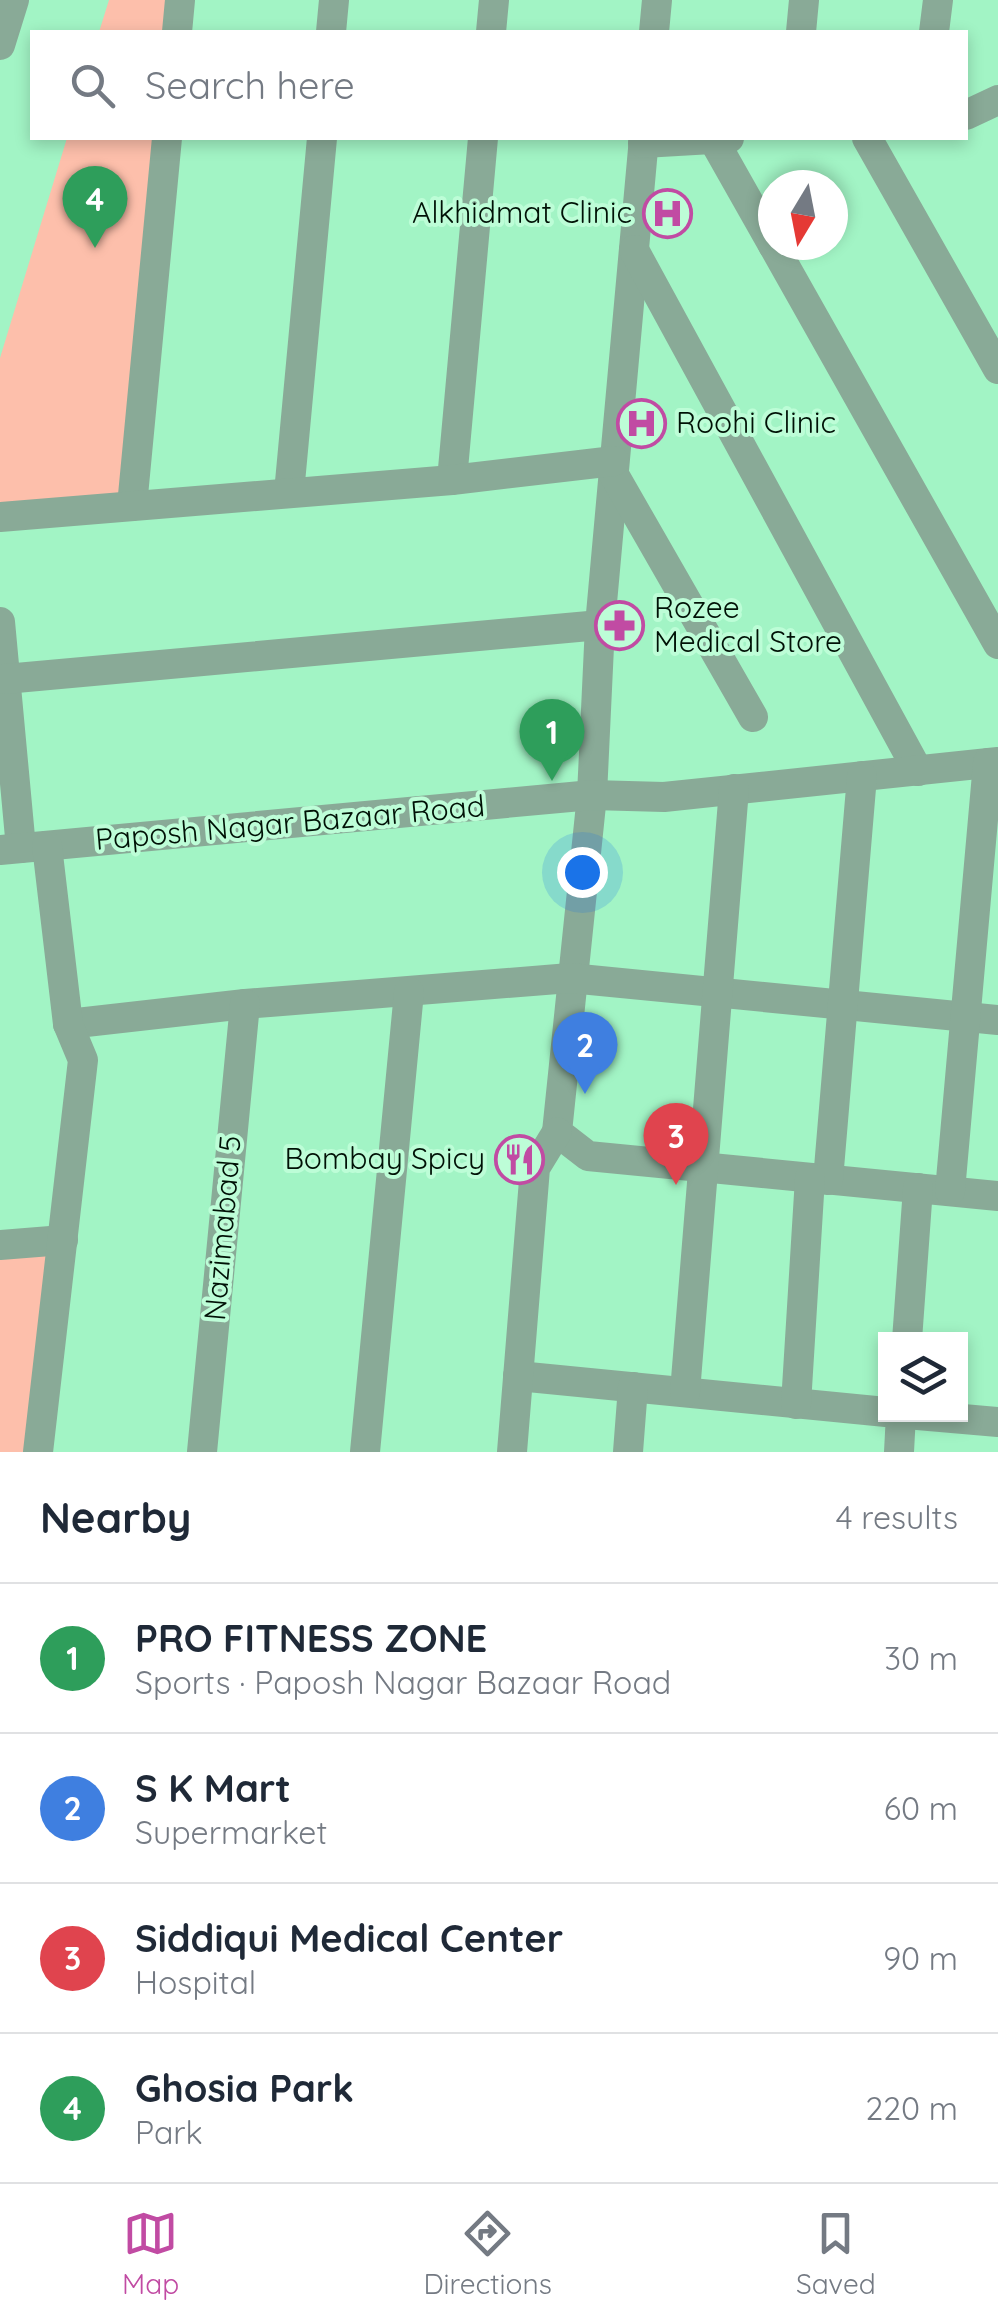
<!DOCTYPE html>
<meta charset="utf-8">
<style>
:root{--surface:#fff;--page:#f2f2f3;--text:#1f2937;--muted:#747a83;--line:#e0e1e3;--accent:#c14ba3}
body{margin:0;font-family:Quicksand,sans-serif;background:var(--page);color:var(--text)}
.controls{position:absolute;right:30px;bottom:30px;display:grid;overflow:hidden;border-radius:0px;box-shadow:0 5px 15px #0003}
.controls button{width:90px;height:90px;display:grid;place-items:center;padding:0;border:0;border-bottom:2px solid var(--line);background:var(--surface);color:var(--text);font:50px sans-serif}
.compass{position:absolute;left:758px;top:170px;width:90px;height:90px;border-radius:50%;background:var(--surface);box-shadow:0 5px 15px #0003;rotate:190deg}
.you{position:absolute;left:582px;top:872px;width:35px;height:35px;margin:-25px;border:8px solid #fff;border-radius:50%;background:#1a73e8;box-shadow:0 0 0 15px #1a73e833}
.badge{display:grid;place-items:center;width:65px;height:65px;border-radius:50%;background:var(--accent);color:#fff;font-size:32px;font-weight:700}
.pin{position:absolute;translate:-50% -82px;filter:drop-shadow(0 2px 5px #0008)}
.pin::after{content:'';position:absolute;top:52px;width:35px;height:30px;background:inherit;clip-path:polygon(0 0,100% 0,50% 100%)}
.list{margin:0;padding:0;list-style:none}
h2{display:flex;justify-content:space-between;align-items:center;height:130px;margin:0;padding:0 40px;font-size:42px}
h2 small{font-size:32px;font-weight:400;color:var(--muted)}
.list li{display:grid;grid-template-columns:65px 1fr auto;gap:30px;align-items:center;box-sizing:border-box;height:150px;padding:0 40px;border-top:2px solid var(--line)}
.list b{display:block;font-size:38px;white-space:nowrap}
.list p{margin:0;font-size:32px;white-space:nowrap;color:var(--muted)}
.list em{font-size:32px;font-style:normal;color:var(--muted)}
.icon{flex:none;width:55px;height:55px;fill:none;stroke:currentColor;stroke-width:2;stroke-linecap:round;stroke-linejoin:round}
.map{position:relative;flex:none;width:998px;height:1452px;overflow:hidden}
.search{position:absolute;background:var(--surface);box-shadow:0 5px 15px #0003;left:30px;right:30px;top:30px;height:110px;display:flex;align-items:center;gap:25px;box-sizing:border-box;padding:0 35px;border-radius:0px;color:var(--muted);font-size:38px}
.sheet{height:730px;background:var(--surface)}
nav{display:flex;justify-content:space-around;align-items:center;box-sizing:border-box;height:140px;border-top:2px solid var(--line);background:var(--surface);font-size:28px;color:var(--muted)}
nav a{display:grid;justify-items:center;gap:5px}
nav .on{color:var(--accent)}
.map>svg:first-child{display:block}
.green{fill:#fdbfab}
.lines{fill:none;stroke-linecap:round;stroke-linejoin:round}
.minor{stroke:#89aa97;stroke-width:30}
.labels{text-anchor:middle;stroke-width:8;stroke-linejoin:round;paint-order:stroke}
.poi-label{font-size:30px;fill:#001106;stroke:#bdfdd7;text-anchor:end}
.street-label{font-size:30px;fill:#001106;stroke:#bdfdd7}
</style>
<div class="map">
<svg width="998" height="1452" viewBox="0 0 998 1452">
<rect width="100%" height="100%" fill="#a2f4c5"/>
<!-- green -->
<g class="green">
<polygon points="109,0 180,0 177,32 99,32"/>
<polygon points="67,138 167,138 132,506 0,517 0,358"/>
<polygon points="63,1240 38,1452 0,1452 0,1245"/>
</g>
<g class="lines">
<!-- minor -->
<g class="minor">
<polyline points="177,32 180,0"/>
<polyline points="331,32 334,0"/>
<polyline points="491,32 494,0"/>
<polyline points="654,32 657,0"/>
<polyline points="801,32 804,0"/>
<polyline points="934,32 938,0"/>
<polyline points="0,45 14,0"/>
<polyline points="966,115 998,100"/>
<polyline points="644,138 600,625 592,795 557,1132 588,1156 998,1196"/>
<polyline points="867,138 998,369"/>
<polyline points="713,139 773,245"/>
<polyline points="643,143 729,138"/>
<polyline points="773,245 998,644"/>
<polyline points="634,250 918,771"/>
<polyline points="613,473 753,717"/>
<polyline points="452,480 483,138"/>
<polyline points="289,493 322,138"/>
<polyline points="132,506 167,138"/>
<polyline points="0,517 452,480 614,461"/>
<polyline points="0,622 21,848"/>
<polyline points="5,679 600,625"/>
<polyline points="0,850 592,795 664,797 998,762"/>
<polyline points="68,1024 245,1004 570,978 998,1020"/>
<polyline points="828,1180 862,776"/>
<polyline points="950,1191 988,763"/>
<polyline points="0,1245 63,1240"/>
<polyline points="907,1340 918,1188"/>
<polyline points="518,1376 886,1412"/>
<polyline points="685,1392 734,789"/>
<polyline points="796,1404 810,1178"/>
<polyline points="906,1414 998,1422"/>
<polyline points="38,1452 83,1060 68,1024 47,846"/>
<polyline points="202,1452 245,1004"/>
<polyline points="365,1452 409,992"/>
<polyline points="512,1452 535,1168 557,1132"/>
<polyline points="628,1452 633,1387"/>
<polyline points="899,1452 901,1414"/>
</g>
</g>
<!-- icons -->
<defs>
<symbol id="hospital-ring" viewBox="-11 -11 22 22"><circle r="9.5" fill="#bdfdd7" stroke="#c14ba3" stroke-width="1.5"/><path d="M-5-5h3v3.5h4V-5h3V5h-3V1.5h-4V5h-3Z" fill="#c14ba3"/></symbol>
<symbol id="pharmacy-ring" viewBox="-11 -11 22 22"><circle r="9.5" fill="#bdfdd7" stroke="#c14ba3" stroke-width="1.5"/><path d="M-2-6h4v4h4v4h-4v4h-4v-4h-4v-4h4Z" fill="#c14ba3"/></symbol>
<symbol id="restaurant-ring" viewBox="-11 -11 22 22"><circle r="9.5" fill="#bdfdd7" stroke="#c14ba3" stroke-width="1.5"/><path d="M-5-6h1v4h1v-4h1v4h1v-4h1v5L-1.5 .5V6h-2V.5L-5-1ZM5-6V6H3V1.5H1.5Q1.5-4 5-6Z" fill="#c14ba3"/></symbol>
</defs>
<g fill-rule="evenodd">
<use href="#hospital-ring" x="640" y="186" width="55" height="55"/>
<use href="#hospital-ring" x="614" y="396" width="55" height="55"/>
<use href="#pharmacy-ring" x="592" y="598" width="55" height="55"/>
<use href="#restaurant-ring" x="492" y="1132" width="55" height="55"/>
</g>
<g class="labels">
<!-- poi labels -->
<g class="poi-label">
<text x="632" y="223">Alkhidmat Clinic</text>
<text x="676" y="433" text-anchor="start">Roohi Clinic</text>
<text x="654" y="618" text-anchor="start">Rozee<tspan x="654" dy="34">Medical Store</tspan></text>
<text x="485" y="1169">Bombay Spicy</text>
</g>
<!-- street labels -->
<g class="street-label">
<text transform="translate(290 823) rotate(-5)" y="10">Paposh Nagar Bazaar Road</text>
<text transform="translate(223 1228) rotate(-85)" y="10">Nazimabad 5</text>
</g>
</g>
</svg>
<div class="controls">
<button><svg class="icon" aria-label="layers" viewBox="0 0 24 24"><path d="M12 4l9 5-9 5-9-5zM3 14l9 5 9-5"/></svg></button>
</div>
<svg class="compass" viewBox="-18 -18 36 36"><path d="M0-13l5 13h-10z" fill="#e53935"/><path d="M0 13l5-13h-10z" fill="#747a83"/></svg>
<div class="you"></div>
<div class="pin badge" style="left:552px;top:781px;background:#2e9e5b">1</div>
<div class="pin badge" style="left:585px;top:1094px;background:#3f7fe0">2</div>
<div class="pin badge" style="left:676px;top:1185px;background:#e0444e">3</div>
<div class="pin badge" style="left:95px;top:248px;background:#2e9e5b">4</div>
<div class="search"><svg class="icon" aria-label="search" viewBox="0 0 24 24"><circle cx="10" cy="10" r="6"/><path d="M15 15l6 6"/></svg>Search here</div>
</div>
<section class="sheet">
<h2>Nearby<small>4 results</small></h2>
<ul class="list">
<li><span class="badge" style="background:#2e9e5b">1</span><div><b>PRO FITNESS ZONE</b><p>Sports · Paposh Nagar Bazaar Road</p></div><em>30 m</em></li>
<li><span class="badge" style="background:#3f7fe0">2</span><div><b>S K Mart</b><p>Supermarket</p></div><em>60 m</em></li>
<li><span class="badge" style="background:#e0444e">3</span><div><b>Siddiqui Medical Center</b><p>Hospital</p></div><em>90 m</em></li>
<li><span class="badge" style="background:#2e9e5b">4</span><div><b>Ghosia Park</b><p>Park</p></div><em>220 m</em></li>
</ul>
</section>
<nav>
<a class="on"><svg class="icon" aria-label="map" viewBox="0 0 24 24"><path d="M3 6l6-2 6 2 6-2v14l-6 2-6-2-6 2zM9 4v14M15 6v14"/></svg>Map</a>
<a><svg class="icon" aria-label="directions" viewBox="0 0 24 24"><path d="M12 3l9 9-9 9-9-9zM9 14v-3h6M13 9l2 2-2 2"/></svg>Directions</a>
<a><svg class="icon" aria-label="saved" viewBox="0 0 24 24"><path d="M7 4h10v16l-5-4-5 4z"/></svg>Saved</a>
</nav>
